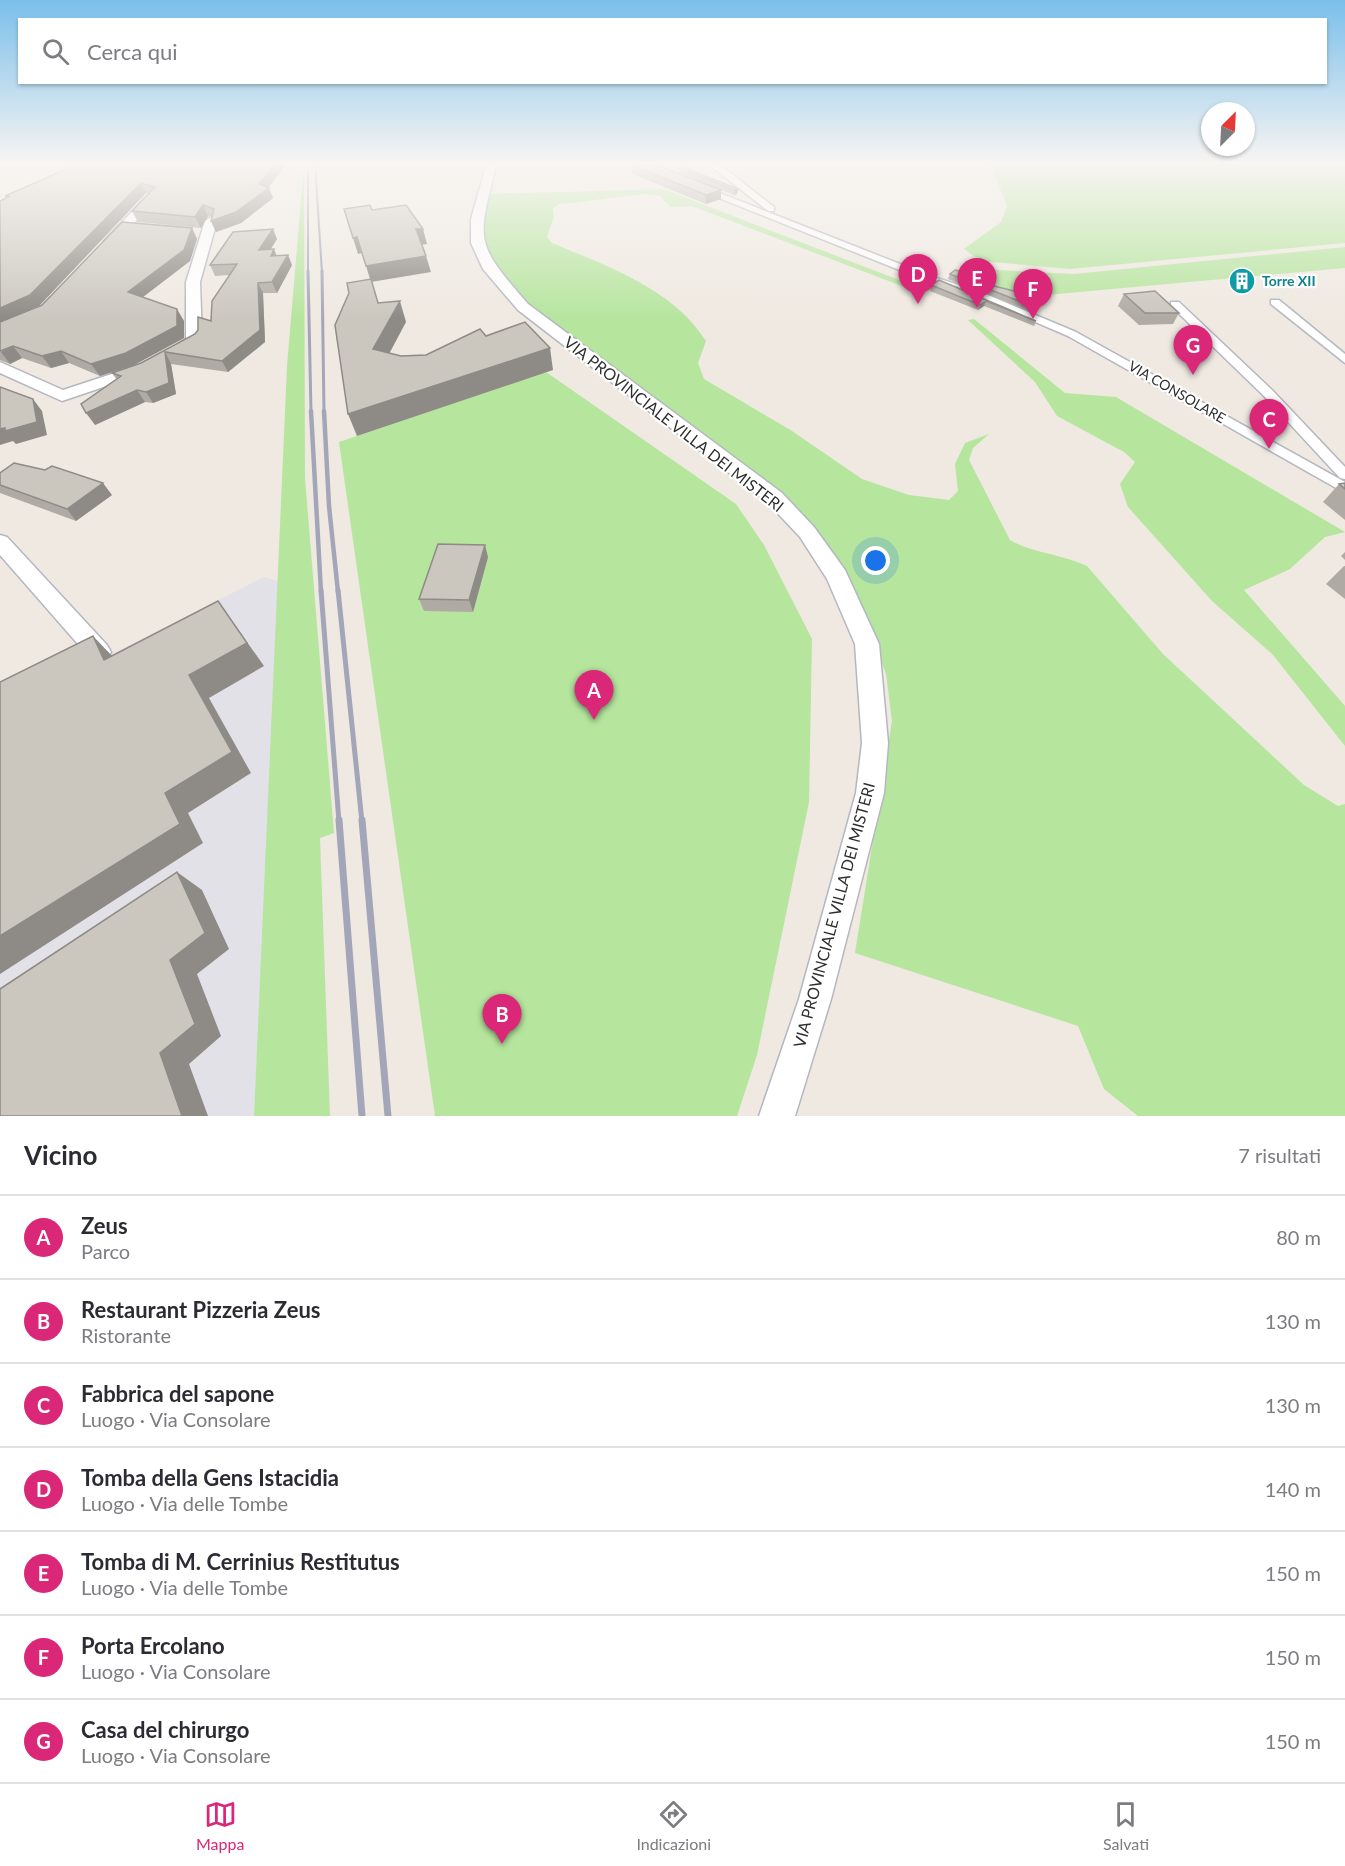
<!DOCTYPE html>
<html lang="it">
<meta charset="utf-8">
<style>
:root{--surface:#fff;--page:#f2f2f3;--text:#2b2b33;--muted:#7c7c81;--line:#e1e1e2;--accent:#db2777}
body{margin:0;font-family:Lato,sans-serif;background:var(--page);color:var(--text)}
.compass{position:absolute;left:1201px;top:102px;width:54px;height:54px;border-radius:50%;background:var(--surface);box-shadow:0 2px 4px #0004;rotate:24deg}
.you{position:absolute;left:876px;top:561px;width:21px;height:21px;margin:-15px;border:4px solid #fff;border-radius:50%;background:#1a73e8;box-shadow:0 0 0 9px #1a73e833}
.badge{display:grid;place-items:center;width:39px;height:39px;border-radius:50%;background:var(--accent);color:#fff;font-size:20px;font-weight:700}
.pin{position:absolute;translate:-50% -50px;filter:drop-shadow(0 2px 3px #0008)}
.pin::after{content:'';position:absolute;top:32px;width:21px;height:18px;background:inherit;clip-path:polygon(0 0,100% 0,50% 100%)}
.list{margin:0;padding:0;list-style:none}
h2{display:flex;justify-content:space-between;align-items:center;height:78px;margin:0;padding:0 24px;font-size:26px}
h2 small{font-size:20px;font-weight:400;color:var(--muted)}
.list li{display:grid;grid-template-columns:39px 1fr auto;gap:18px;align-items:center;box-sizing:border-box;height:84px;padding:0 24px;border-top:2px solid var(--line)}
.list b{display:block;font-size:22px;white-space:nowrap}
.list p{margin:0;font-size:20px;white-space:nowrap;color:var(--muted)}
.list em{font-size:20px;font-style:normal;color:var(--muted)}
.icon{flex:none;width:33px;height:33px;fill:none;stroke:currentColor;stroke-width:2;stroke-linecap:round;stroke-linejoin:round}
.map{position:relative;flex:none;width:1345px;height:1116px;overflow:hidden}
.search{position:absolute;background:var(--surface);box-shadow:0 2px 4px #0004;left:18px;right:18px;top:18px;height:66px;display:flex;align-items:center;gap:15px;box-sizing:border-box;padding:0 21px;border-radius:0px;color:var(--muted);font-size:22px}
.sheet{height:666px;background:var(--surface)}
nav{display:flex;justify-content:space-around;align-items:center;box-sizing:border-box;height:84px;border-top:2px solid var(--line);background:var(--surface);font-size:16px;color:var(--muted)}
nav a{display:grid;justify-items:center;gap:3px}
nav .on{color:var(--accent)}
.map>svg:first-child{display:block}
.industrial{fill:#e3e1e8}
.green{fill:#b6e59e}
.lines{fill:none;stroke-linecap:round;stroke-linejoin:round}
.pedestrian-casing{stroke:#b4b7c1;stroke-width:3}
.minor-casing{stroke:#b4b7c1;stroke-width:3}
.pedestrian{fill:#fff;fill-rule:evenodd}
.minor{fill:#fff;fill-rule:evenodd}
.rail-far4{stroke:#a3a6b8;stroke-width:2}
.rail-far3{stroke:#a3a6b8;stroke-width:3}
.rail-far2{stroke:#a3a6b8;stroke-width:4.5}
.rail-far1{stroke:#a3a6b8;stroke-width:5}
.rail{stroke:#a3a6b8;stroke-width:7}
.wall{fill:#afaba4}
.shaded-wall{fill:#8e8b86}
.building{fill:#cbc7bf;stroke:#8e8b86;stroke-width:1.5}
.labels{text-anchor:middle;stroke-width:4.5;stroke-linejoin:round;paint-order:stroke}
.far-culture-label{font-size:14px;font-weight:bold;fill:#0d838f;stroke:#fff;text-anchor:start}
.far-street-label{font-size:14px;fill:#2e2e2e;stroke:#fff}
.street-label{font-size:16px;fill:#2e2e2e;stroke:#fff}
</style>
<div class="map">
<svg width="1345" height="1116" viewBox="0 0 1345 1116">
<rect width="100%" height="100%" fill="#efe9e1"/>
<!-- industrial -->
<polygon class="industrial" points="264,577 280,582 254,1116 0,1116 0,711"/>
<!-- green -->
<g class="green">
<polygon points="304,163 305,478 334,833 320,838 330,1116 254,1116 287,366"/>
<polygon points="990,163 1345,163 1345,243 1070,269 981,261 964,249 1001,222 1007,206"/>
<path d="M663 189 912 285 907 288 692 206 670 207 660 196 645 194 560 204 553 208 554 217 547 237 552 243C607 266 672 288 706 341L698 363 704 379 792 431 862 479 909 495 949 500 958 491 955 464 965 443 989 434 973 448 969 460 1010 540C1034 554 1063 554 1087 566L1163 654 1304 785 1338 806 1345 804V1116H1138L1104 1089 1078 1026 855 953 892 721 886 674 865 619 806 519 551 323C522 298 483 268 482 226 481 216 486 204 488 194Z"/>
<polygon points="1345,247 1345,268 1013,298 975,284 981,269 1074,274"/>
<polygon points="974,319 1065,393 1116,397 1345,532 1325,537 1290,569 1244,590 1345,706 1345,746 1273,655 1212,601 1128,507 1120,484 1135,462 1124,452 1057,416 1035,382 968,320"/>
<polygon points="546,372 736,504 764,545 812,639 809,802 757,1055 737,1116 435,1116 339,442"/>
</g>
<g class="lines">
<defs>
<g id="pedestrian">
<polygon points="637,163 647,163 668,172 661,174"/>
<polygon points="712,163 718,163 774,207 774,211 768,211 712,167"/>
<polygon points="702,186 933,277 976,290 1076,332 1345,482 1345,493 1068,336 970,294 927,281 699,190 698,188"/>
<polygon points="1271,300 1279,300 1345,354 1345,363 1271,304"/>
<polygon points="1171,302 1179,302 1273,391 1345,467 1345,479 1340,478 1265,397 1171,306"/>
</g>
<g id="minor">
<path d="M487 163H497C477 242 474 242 528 304L782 493 814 527 845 570 879 644 888 743 884 793 831 999 795 1116H759L799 999 856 793 862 743 855 644 827 579 800 537 768 503 518 310 483 269 471 243V219Z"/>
<polygon points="148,195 158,197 112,247 104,247 104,241"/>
<polygon points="211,217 217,221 200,282 202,341 179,355 169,355 166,352 186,339 186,282 205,221"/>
<polygon points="0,362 63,390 142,364 150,369 148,372 62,401 0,373"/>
<polygon points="0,535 7,537 107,645 111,652 107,659 99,662 91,659 0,555"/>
</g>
</defs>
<!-- pedestrian casing -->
<use href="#pedestrian" class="pedestrian-casing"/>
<!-- minor casing -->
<use href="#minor" class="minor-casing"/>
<!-- pedestrian -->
<use href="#pedestrian" class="pedestrian"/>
<!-- minor -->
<use href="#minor" class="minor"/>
<!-- rail-far4 -->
<g class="rail-far4">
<polyline points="315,163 322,273"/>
<polyline points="308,172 308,273"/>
</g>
<!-- rail-far3 -->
<g class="rail-far3">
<polyline points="308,271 311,412"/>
<polyline points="322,271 324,412"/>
</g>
<!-- rail-far2 -->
<g class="rail-far2">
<polyline points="311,411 321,592"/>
<polyline points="324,411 329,506 338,592"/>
</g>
<!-- rail-far1 -->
<g class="rail-far1">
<polyline points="321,590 339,822"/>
<polyline points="338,590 362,822"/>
</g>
<!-- rail -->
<g class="rail">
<polyline points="339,820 362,1116"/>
<polyline points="362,820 388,1116"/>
</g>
</g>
<!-- wall -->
<g class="wall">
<polygon points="286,165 268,187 273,198 241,223 216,232 211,221 212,217 208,216 201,228 138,222 132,211 148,194 146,193 38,307 192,228 197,239 190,261 143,297 184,321 184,338 134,365 100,376 69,363 51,368 22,358 10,364 0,360 0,201 6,198 5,196"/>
<polygon points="631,165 721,190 721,199 706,204 632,174"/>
<polygon points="679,168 738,189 737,194 734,195 679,173"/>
<polygon points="277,239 270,250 277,255 288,255 292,265 277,293 263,293 265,342 228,372 171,364 176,394 153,403 145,402 95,425 117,380 112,373 141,363 195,334 211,321 229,275 215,276 210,265"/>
<polygon points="950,274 1037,308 1035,313 948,279"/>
<polygon points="939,280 1036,321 1034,326 984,306 978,310 930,291 931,285"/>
<polygon points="1124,294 1179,313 1173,324 1139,325 1118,306"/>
<polygon points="0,473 112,495 76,521 0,493"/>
<polygon points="1345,483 1345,520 1323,502 1339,484"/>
<polygon points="1345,552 1345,560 1341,556"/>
<polygon points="488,557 473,612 424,611 419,599"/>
<polygon points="1344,566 1345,566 1345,599 1326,584"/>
</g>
<!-- shaded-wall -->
<g class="shaded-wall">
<polygon points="276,163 285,163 286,165 267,189 269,188 273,198 241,223 216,232 211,221 259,184"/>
<polygon points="141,183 146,193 38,307 0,324 0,308"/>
<polygon points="738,189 737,194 734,195 734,190"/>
<polygon points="721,190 721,199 706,204 706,195"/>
<polygon points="203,205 208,216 201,228 195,217"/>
<polygon points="192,228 197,239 190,261 135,303 128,292"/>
<polygon points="273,229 277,239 263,261 259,250"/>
<polygon points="416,229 423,229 427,244 420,245"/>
<polygon points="357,237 362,253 358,254 353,238"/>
<polygon points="274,249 278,260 271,256"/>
<polygon points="288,255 292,265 277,293 272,282"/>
<polygon points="426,256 431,272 371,282 366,266"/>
<polygon points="258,283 263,293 265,342 228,372 222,361"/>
<polygon points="400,301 406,322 380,371 373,349"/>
<polygon points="986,301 984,306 978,310 980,305"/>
<polygon points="177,309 184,321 184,338 134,365 100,376 91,364"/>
<polygon points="13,346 22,358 10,364 1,352"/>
<polygon points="550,348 553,370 357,436 348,414"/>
<polygon points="61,351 69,363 51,368 42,356"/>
<polygon points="165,352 171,364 176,394 153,403 146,392"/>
<polygon points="137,390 145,402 95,425 86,413"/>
<polygon points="33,399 42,411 47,435 16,444 13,441 0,445 0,429"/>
<polygon points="103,483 112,495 76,521 67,509"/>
<polygon points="485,545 488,557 473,612 469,600"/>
<polygon points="218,601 264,666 209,698 251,773 188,813 203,843 0,974 0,936 165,793 189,675"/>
<polygon points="93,636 115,659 104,660"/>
<polygon points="177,872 202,890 229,949 197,974 221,1036 189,1064 208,1116 182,1116 160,1053 170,960"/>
</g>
<!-- building -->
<g class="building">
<polygon points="80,163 276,163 259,184 269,188 236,212 211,221 214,209 203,205 195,217 132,211 155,187 141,183 30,295 0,308 0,201 10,196 5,196"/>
<polygon points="631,165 657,165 721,190 706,195"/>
<polygon points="679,168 685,168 738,189 734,190"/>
<polygon points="370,205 372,210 406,205 423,229 416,229 426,256 366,266 357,237 353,238 344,209"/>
<polygon points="122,222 192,228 184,250 128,292 177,309 177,326 126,353 91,364 61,351 42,356 13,346 0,351 0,322 42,305"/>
<polygon points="273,229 259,250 274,249 271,256 288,255 272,282 258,283 260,330 222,361 165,352 169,383 146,392 137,390 86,413 81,404 121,376 112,373 141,363 195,334 198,330 198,317 211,321 212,301 237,264 210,265 233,232"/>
<polygon points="955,270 967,273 994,286 1038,297 1037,308 950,274"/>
<polygon points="371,279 378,303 400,301 373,349 401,356 426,355 480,329 486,336 525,322 550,348 348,414 335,325 349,293 347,283"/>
<polygon points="939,280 1036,321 986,301 980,305 931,285"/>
<polygon points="1155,291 1179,313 1145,313 1124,294"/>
<polygon points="0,387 33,399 37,422 5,431 5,428 0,429"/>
<polygon points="14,463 45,470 52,466 103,483 67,509 0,485 0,473"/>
<polygon points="1345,483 1345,489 1339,484"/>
<polygon points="438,544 485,545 469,600 419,599"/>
<polygon points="218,601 247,643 189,675 232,752 165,793 180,824 0,936 0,682 93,636 104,660"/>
<polygon points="177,872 205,933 170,960 195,1024 160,1053 182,1116 0,1116 0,989"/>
</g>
<!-- sky -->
<linearGradient id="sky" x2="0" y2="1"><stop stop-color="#7abfeb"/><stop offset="0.51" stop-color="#f8f5f2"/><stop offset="1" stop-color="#f8f5f2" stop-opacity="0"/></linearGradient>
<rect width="1345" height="319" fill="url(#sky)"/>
<!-- icons -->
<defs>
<symbol id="building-disc" viewBox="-11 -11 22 22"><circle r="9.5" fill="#0f9aa8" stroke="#fff"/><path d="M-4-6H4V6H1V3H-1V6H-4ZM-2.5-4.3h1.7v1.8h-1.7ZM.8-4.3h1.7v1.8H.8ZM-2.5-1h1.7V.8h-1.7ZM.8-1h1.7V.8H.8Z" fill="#fff"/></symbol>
</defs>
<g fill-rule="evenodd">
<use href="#building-disc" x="1227" y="266" width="30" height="30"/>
</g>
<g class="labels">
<!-- far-culture labels -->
<g class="far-culture-label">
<text x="1262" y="286">Torre XII</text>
</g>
<!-- far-street labels -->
<g class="far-street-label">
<text transform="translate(1177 392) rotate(30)" y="5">VIA CONSOLARE</text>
</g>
<!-- street labels -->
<g class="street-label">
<text transform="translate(674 424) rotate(38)" y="6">VIA PROVINCIALE VILLA DEI MISTERI</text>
<text transform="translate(834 915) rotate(-75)" y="6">VIA PROVINCIALE VILLA DEI MISTERI</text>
</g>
</g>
</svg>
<svg class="compass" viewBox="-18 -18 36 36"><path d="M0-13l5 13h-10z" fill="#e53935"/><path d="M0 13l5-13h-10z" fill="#7c7c81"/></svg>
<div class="you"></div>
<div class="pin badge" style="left:594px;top:720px">A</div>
<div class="pin badge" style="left:502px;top:1044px">B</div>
<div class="pin badge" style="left:1269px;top:449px">C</div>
<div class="pin badge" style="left:918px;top:304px">D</div>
<div class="pin badge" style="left:977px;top:308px">E</div>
<div class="pin badge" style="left:1033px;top:319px">F</div>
<div class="pin badge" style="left:1193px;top:375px">G</div>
<div class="search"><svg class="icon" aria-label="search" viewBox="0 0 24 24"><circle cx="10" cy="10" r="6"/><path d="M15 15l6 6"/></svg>Cerca qui</div>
</div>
<section class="sheet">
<h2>Vicino<small>7 risultati</small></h2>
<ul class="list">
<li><span class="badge">A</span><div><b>Zeus</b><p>Parco</p></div><em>80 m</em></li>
<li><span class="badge">B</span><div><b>Restaurant Pizzeria Zeus</b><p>Ristorante</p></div><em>130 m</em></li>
<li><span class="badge">C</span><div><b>Fabbrica del sapone</b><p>Luogo · Via Consolare</p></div><em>130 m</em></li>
<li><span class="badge">D</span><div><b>Tomba della Gens Istacidia</b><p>Luogo · Via delle Tombe</p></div><em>140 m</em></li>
<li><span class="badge">E</span><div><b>Tomba di M. Cerrinius Restitutus</b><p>Luogo · Via delle Tombe</p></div><em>150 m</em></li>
<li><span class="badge">F</span><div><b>Porta Ercolano</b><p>Luogo · Via Consolare</p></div><em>150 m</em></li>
<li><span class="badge">G</span><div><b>Casa del chirurgo</b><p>Luogo · Via Consolare</p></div><em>150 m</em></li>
</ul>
</section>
<nav>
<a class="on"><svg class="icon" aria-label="map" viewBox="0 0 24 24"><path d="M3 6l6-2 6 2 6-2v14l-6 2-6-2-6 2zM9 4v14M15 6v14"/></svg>Mappa</a>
<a><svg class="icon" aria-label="directions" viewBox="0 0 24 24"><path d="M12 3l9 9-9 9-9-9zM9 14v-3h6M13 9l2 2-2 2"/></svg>Indicazioni</a>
<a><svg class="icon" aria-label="saved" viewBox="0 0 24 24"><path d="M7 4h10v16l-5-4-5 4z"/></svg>Salvati</a>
</nav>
